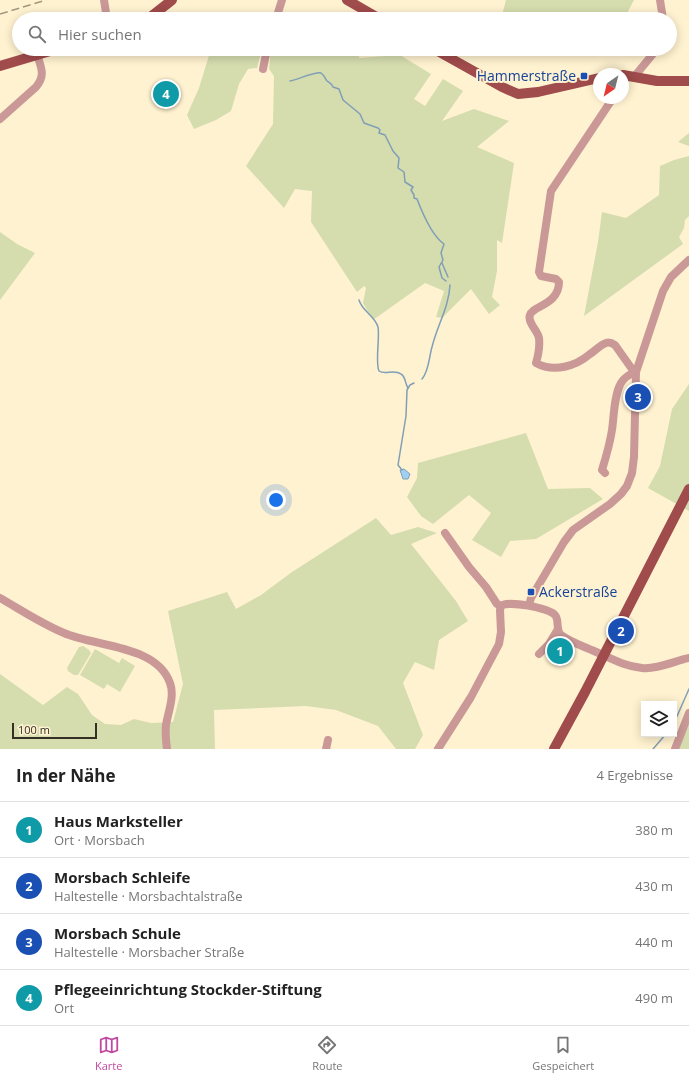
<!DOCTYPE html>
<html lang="de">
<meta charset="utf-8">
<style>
:root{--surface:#fff;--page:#f2f2f2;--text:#222;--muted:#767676;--line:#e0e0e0;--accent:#c04aa1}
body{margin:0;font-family:"Open Sans",sans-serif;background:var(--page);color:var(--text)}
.controls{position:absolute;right:12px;bottom:12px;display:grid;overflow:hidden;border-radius:0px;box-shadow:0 2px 10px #0003}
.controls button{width:36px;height:36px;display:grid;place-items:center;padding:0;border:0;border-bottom:1px solid var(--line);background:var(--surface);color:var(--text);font:20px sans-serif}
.compass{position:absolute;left:593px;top:68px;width:36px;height:36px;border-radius:50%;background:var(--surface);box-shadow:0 2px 10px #0003;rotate:215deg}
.scale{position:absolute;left:12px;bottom:10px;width:85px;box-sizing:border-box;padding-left:4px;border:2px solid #342f22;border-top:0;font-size:11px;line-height:14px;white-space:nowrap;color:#342f22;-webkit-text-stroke:3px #fff2d0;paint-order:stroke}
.you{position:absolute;left:276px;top:500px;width:14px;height:14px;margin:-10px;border:3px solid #fff;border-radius:50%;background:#1a73e8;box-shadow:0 0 0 6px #1a73e833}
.badge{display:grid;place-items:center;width:26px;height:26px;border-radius:50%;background:var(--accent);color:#fff;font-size:13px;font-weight:700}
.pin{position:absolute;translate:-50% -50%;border:2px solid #fff;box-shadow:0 1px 4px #0006}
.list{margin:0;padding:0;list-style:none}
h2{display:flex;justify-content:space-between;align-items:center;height:52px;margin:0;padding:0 16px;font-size:17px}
h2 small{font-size:13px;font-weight:400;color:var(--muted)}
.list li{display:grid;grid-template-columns:26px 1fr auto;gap:12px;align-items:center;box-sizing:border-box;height:56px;padding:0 16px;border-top:1px solid var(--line)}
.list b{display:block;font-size:15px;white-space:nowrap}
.list p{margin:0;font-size:13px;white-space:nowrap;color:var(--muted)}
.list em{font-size:13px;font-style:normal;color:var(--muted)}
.icon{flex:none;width:22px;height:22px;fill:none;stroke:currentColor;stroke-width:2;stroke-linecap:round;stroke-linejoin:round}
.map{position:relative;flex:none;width:689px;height:749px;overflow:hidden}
.search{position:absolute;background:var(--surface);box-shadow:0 2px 10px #0003;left:12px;right:12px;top:12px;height:44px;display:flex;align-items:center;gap:10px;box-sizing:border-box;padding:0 14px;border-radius:22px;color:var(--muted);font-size:15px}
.sheet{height:276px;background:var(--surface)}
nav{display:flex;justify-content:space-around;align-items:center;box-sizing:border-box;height:56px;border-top:1px solid var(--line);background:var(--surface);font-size:11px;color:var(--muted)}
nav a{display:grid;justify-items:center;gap:2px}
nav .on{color:var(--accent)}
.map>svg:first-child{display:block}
.green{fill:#d5dcae}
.water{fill:#a0cff5;stroke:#809fb6}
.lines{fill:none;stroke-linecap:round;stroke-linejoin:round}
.stream{stroke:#809fb6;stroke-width:1.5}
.minor{stroke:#ca9997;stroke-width:8}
.major{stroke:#a04b4c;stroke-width:10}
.rail{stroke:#a1977f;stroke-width:1.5;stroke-dasharray:8 4;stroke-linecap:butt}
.transit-dot{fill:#1a4fb4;stroke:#fff2d0;stroke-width:1.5}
.labels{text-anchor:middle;stroke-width:4;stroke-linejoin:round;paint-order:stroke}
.transit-label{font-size:14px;fill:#164399;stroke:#fff2d0;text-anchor:end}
</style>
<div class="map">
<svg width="689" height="749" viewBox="0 0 689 749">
<rect width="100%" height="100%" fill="#fff2d0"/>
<!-- green -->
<g class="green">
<polygon points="506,0 634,0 624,19 501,19"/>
<polygon points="211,49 262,49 257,68 248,69 239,84 231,111 216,120 194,129 187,115 199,88"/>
<polygon points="271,49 290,49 297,53 298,49 360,49 359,58 400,55 431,74 414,99 425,106 443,79 463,91 442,121 474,109 509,121 477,147 514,163 502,243 497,240 497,271 492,297 500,305 489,314 471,289 442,318 436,317 444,291 425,283 373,320 363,303 366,288 364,286 357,292 311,222 312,191 295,189 284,208 246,166 273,124 274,76 269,69"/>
<polygon points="689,133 689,146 678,142"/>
<polygon points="689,156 689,216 685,220 684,228 679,237 683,244 584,316 598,242 602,212 626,218 659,195 660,166 674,160"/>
<polygon points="0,232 17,244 35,253 0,300"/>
<polygon points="689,384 689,511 648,488 660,466 672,409"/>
<polygon points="526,433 548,489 590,488 603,499 536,539 510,541 501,557 472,540 491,513 469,495 433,524 421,516 407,497 417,478 418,463"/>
<polygon points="376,518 391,535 418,527 437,533 411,544 456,601 468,621 439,640 434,670 415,662 403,683 423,735 415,749 396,749 378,726 336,710 306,706 214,710 215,749 0,749 0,674 43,705 67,687 78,694 92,715 105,724 121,725 134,719 151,723 173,722 183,684 168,611 227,592 236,609 261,595 292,572"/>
<polygon points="83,646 89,650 91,653 78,675 74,675 68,671 67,668 79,647"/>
<polygon points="95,649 119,663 113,674 122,658 135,666 120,692 107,684 104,689 80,675"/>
<polygon points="689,723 689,749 678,749"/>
</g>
<!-- water -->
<polygon class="water" points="404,469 410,474 408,479 403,479 400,470"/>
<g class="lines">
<!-- stream -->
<g class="stream">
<path d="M290 81C297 80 316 71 321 73 324 75 325 78 327 81 330 83 331 83 333 87L339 89 343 100 360 114 364 123 378 128 380 130 379 133 385 135 393 151 399 158 398 168 404 172 405 182 413 187 411 190 414 195V198L417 199C422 212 432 236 444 244L441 253 443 260 439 267 442 278 446 281"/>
<polyline points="442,263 448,277"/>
<path d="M359 300C362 311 375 316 378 327 380 338 375 362 379 371 385 375 394 369 401 374 406 377 405 384 408 388"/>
<path d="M422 379C429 371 429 357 432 347 437 326 449 307 450 285"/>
<polyline points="402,470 398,465 406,416 407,390 410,385 414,383"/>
<polyline points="674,723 689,689"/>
<polyline points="653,749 666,734"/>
</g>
<!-- minor -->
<g class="minor">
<polyline points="104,0 107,19"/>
<polyline points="660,0 663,19"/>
<polyline points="276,19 282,0"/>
<polyline points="263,69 267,49"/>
<polyline points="634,77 657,49"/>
<path d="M0 119 36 87C46 75 41 68 37 54"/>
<path d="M605 473 602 470C606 457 610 443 612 430 614 416 614 395 621 383 624 378 630 374 636 372L632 369 615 345C612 343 609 342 606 343 600 345 595 351 590 354 576 366 554 373 536 363 538 356 540 346 539 338 538 331 527 322 530 315 532 306 559 305 559 282L556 279 541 276 539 272 551 191 613 98"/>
<polyline points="445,533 469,567 486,587 497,604 501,606"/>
<path d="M0 598C21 610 42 624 64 633 96 647 157 645 170 683 175 696 168 712 166 725 165 733 166 741 167 749"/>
<polyline points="529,605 531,598 564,542 573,530 610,504 621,494 627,486 632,473 634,457 636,372 663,291 671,277 689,260"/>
<path d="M501 606C507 600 549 608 555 615 560 621 555 630 561 635 570 642 583 646 594 651 610 658 624 666 642 668 655 670 675 661 689 658"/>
<polyline points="539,654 549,644 558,629"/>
<polyline points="326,749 328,740"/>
<polyline points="438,749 471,697 499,644 501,632 500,610 501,606"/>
<polyline points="675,749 689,713"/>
</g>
<!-- major -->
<g class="major">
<polyline points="347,0 380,19"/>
<polyline points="148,19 172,0"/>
<polyline points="434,49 502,87 518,94 538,92 599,78"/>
<polyline points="0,66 57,49"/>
<polyline points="623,75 657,81 689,81"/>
<polyline points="554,749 585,692 689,489"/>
</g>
<!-- rail -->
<polyline class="rail" points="0,14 46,0"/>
</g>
<!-- markers -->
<g class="transit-dot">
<rect x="580" y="72" width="8" height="8" rx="2"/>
<rect x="527" y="588" width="8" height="8" rx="2"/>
</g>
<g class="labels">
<!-- transit labels -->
<g class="transit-label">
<text x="576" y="81">Hammerstraße</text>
<text x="539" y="597" text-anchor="start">Ackerstraße</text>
</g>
</g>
</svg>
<div class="controls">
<button><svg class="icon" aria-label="layers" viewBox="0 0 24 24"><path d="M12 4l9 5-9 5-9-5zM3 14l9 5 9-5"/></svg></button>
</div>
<svg class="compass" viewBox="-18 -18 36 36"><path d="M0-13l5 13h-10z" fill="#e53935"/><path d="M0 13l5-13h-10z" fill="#767676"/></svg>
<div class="scale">100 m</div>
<div class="you"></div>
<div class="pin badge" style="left:560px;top:651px;background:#0f9aa8">1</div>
<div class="pin badge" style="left:621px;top:631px;background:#1a4fb4">2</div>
<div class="pin badge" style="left:638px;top:397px;background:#1a4fb4">3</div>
<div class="pin badge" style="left:166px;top:94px;background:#0f9aa8">4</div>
<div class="search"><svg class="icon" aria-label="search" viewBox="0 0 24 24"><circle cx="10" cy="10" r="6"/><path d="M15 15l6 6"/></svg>Hier suchen</div>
</div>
<section class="sheet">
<h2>In der Nähe<small>4 Ergebnisse</small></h2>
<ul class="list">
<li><span class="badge" style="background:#0f9aa8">1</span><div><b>Haus Marksteller</b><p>Ort · Morsbach</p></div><em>380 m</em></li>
<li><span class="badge" style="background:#1a4fb4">2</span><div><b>Morsbach Schleife</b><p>Haltestelle · Morsbachtalstraße</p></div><em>430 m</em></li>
<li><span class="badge" style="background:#1a4fb4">3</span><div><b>Morsbach Schule</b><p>Haltestelle · Morsbacher Straße</p></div><em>440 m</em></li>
<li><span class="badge" style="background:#0f9aa8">4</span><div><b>Pflegeeinrichtung Stockder-Stiftung</b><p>Ort</p></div><em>490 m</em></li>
</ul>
</section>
<nav>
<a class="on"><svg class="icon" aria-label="map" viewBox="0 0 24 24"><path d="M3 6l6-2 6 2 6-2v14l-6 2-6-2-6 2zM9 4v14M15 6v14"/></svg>Karte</a>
<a><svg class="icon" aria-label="directions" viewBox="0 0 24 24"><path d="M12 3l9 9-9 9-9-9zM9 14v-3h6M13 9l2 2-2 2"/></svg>Route</a>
<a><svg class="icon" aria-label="saved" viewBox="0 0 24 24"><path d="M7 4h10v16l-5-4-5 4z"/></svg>Gespeichert</a>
</nav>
